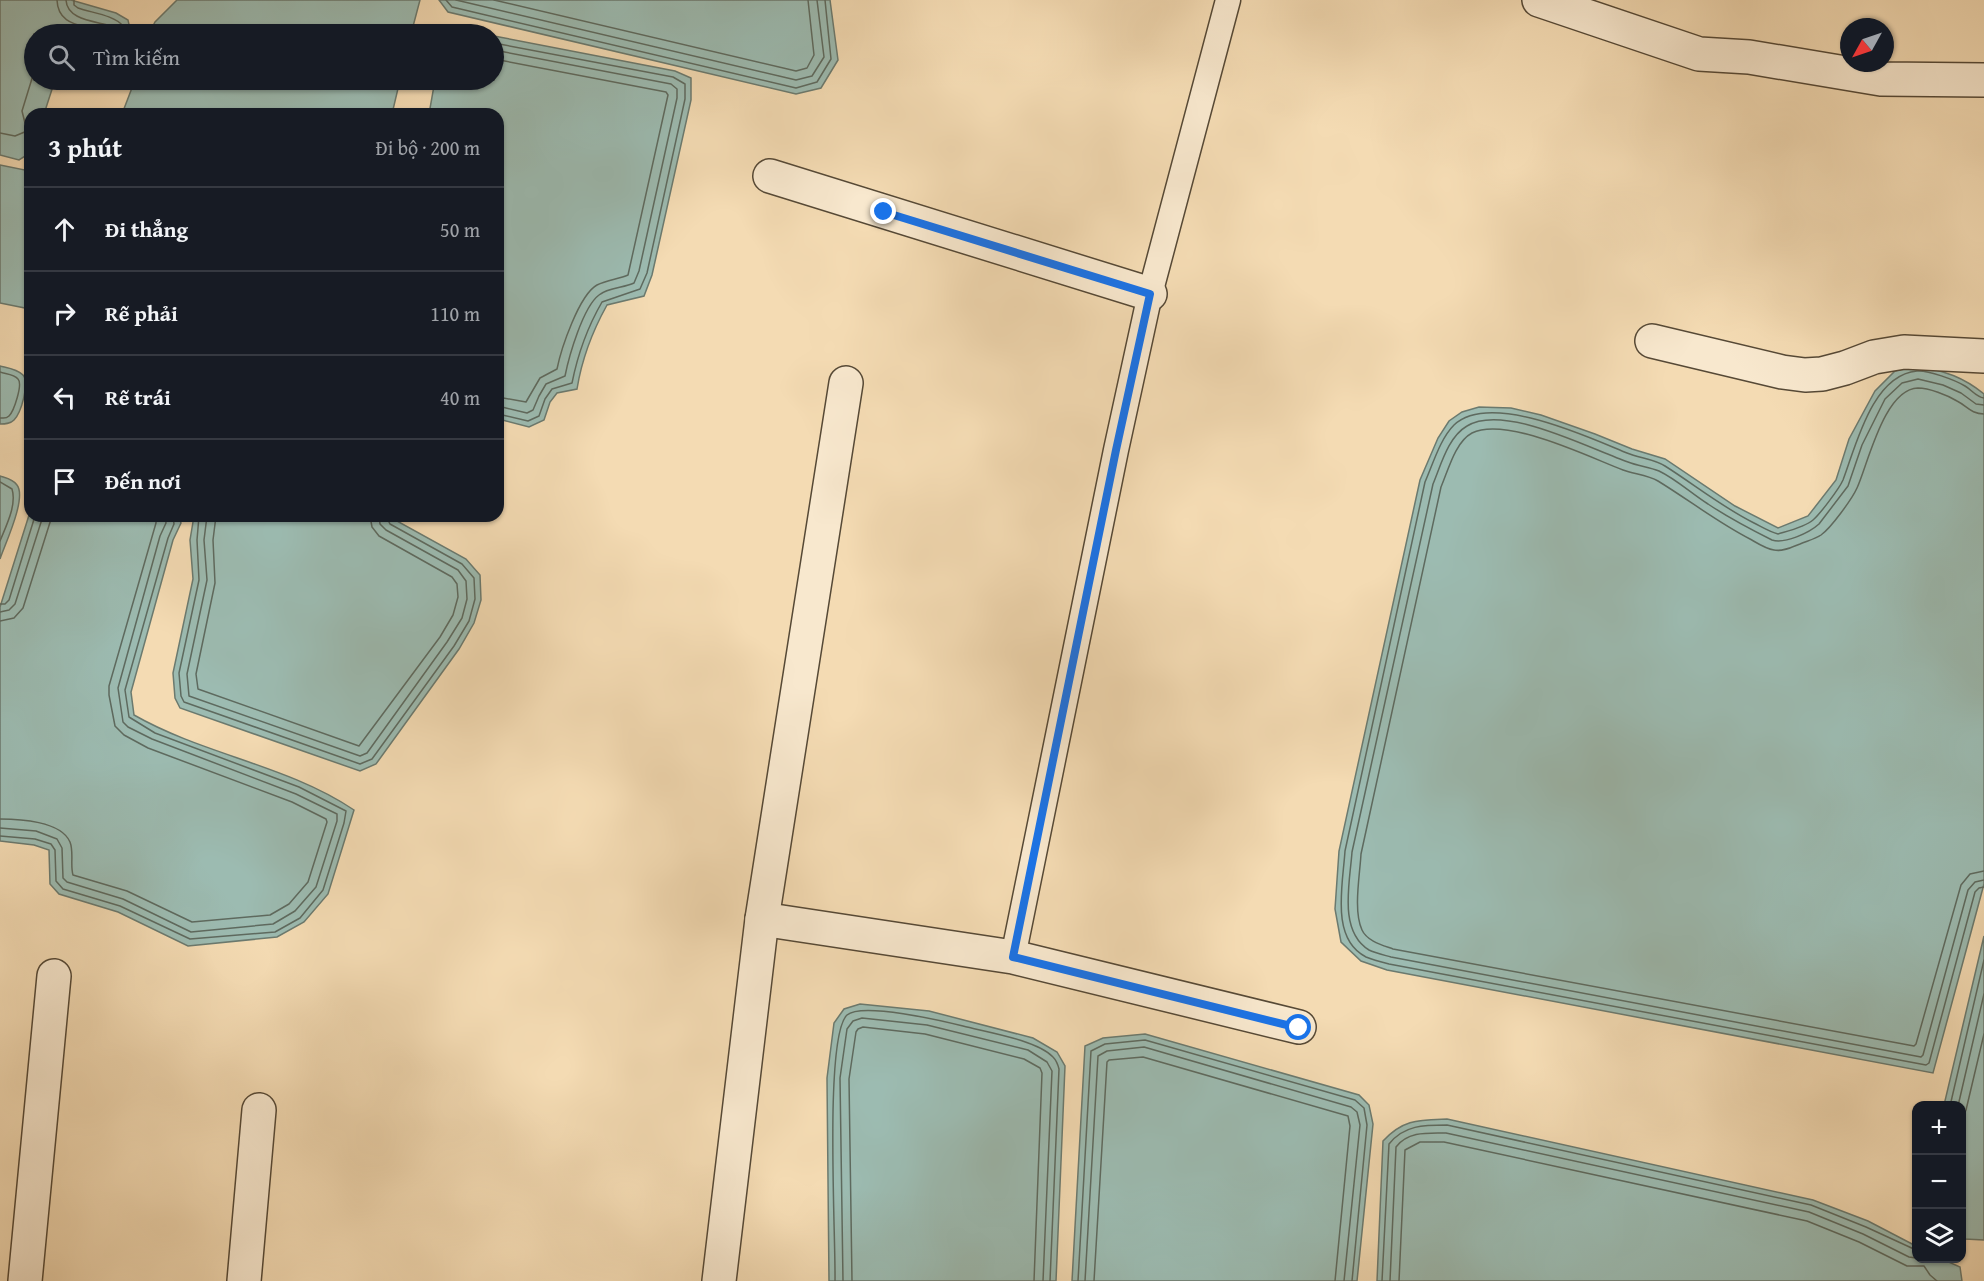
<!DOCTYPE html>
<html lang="vi">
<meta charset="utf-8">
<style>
:root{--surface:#171b24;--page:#20242c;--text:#f1f3f6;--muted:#9ea1a6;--line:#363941}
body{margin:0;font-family:"Gentium Book Plus",serif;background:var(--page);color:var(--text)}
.controls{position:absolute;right:18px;bottom:18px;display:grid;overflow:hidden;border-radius:12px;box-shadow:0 2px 4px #0004}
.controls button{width:54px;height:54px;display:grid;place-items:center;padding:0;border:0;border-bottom:2px solid var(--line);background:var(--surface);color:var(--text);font:30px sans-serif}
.compass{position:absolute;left:1840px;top:18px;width:54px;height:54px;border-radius:50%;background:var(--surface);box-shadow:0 2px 4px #0004;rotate:230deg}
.stop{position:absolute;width:18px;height:18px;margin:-14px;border:4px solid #1a73e8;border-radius:50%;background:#fff}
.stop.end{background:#1a73e8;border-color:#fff;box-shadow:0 2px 6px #0008}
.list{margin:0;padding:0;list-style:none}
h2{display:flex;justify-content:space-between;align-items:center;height:78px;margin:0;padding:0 24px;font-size:26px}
h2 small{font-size:20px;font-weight:400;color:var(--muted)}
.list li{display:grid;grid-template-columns:39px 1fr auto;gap:18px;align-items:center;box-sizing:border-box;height:84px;padding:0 24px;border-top:2px solid var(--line)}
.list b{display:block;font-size:22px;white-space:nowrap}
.list em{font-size:20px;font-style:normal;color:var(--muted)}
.icon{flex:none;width:33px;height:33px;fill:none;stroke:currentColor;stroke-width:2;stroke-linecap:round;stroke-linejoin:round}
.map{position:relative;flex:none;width:1984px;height:1281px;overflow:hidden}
.search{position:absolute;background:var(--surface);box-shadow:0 2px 4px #0004;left:24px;top:24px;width:480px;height:66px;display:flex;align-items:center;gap:15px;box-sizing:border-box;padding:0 21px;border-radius:33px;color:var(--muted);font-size:22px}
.panel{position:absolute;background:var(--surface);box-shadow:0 2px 4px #0004;left:24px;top:108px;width:480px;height:414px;border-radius:18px}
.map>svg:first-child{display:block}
.water{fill:#9cbbb1;stroke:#6b7a6f;stroke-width:1.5}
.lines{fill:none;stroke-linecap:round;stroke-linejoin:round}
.shore{stroke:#5e6a5f;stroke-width:1.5}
.lane-casing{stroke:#564936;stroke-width:27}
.street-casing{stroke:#564936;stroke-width:36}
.lane{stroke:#f8e8ce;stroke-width:24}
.street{stroke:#f8e8ce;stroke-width:33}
.route{stroke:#1a73e8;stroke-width:8}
</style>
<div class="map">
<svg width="1984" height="1281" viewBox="0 0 1984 1281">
<rect width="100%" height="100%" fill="#f4dbb3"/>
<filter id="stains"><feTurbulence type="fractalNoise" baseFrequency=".00333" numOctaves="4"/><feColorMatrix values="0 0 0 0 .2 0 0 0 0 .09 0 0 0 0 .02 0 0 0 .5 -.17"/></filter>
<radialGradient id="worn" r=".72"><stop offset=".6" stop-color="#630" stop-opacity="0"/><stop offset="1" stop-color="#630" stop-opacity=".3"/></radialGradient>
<!-- water -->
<g class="water">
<polygon points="0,0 71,0 116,13 128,20 130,29 124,34 34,34 34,80 55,80 44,114 30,114 30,153 19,160 0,155"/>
<polygon points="177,0 420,0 411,34 149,34 155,22"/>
<polygon points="439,0 830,0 838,60 821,88 796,94 448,12"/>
<path d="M494 36 675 71 691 78V100L652 275 644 296 607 305C592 332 582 358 577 389L557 393 550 402 544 420 529 427 498 419V114H429L435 80H494Z"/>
<polygon points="135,80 400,80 392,114 122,114"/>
<polygon points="0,165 30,171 30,309 0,303"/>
<path d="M1918 365C1945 372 1962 376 1984 394V884L1933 1073 1387 970 1361 961 1341 942 1335 909 1339 851 1420 480 1438 438 1449 421 1462 412 1479 407 1511 408 1541 415 1595 434 1632 449 1665 459 1735 506 1778 528 1808 516 1836 480 1849 439 1875 391 1895 371Z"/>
<path d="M0 366C8 368 17 369 23 375 30 383 21 413 14 420 10 424 5 424 0 424Z"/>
<path d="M0 476C6 478 13 479 17 485 27 498 5 544 0 559Z"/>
<path d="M30 512V516H178L181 523 173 540 131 692 134 715C204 755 287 765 354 810L328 894 304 922 277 937 188 946 118 912 59 894 50 884 49 850 34 845 0 841V607Z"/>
<polygon points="194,516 388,516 466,559 480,575 481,600 474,623 459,649 376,764 360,771 180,708 175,698 173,673 193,579 190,540"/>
<polygon points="1984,936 1984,1240 1965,1239 1962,1236 1962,1106 1944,1105"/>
<polygon points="860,1004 929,1011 1033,1038 1057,1052 1065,1066 1056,1281 829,1281 827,1078 834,1023 844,1009"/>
<polygon points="1145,1034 1359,1095 1369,1105 1373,1124 1357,1281 1072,1281 1085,1046 1103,1038"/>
<path d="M1447 1119 1813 1200 1868 1221 1916 1246V1258L1942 1259 1960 1267 1962 1281H1377L1383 1141C1403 1119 1419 1120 1447 1119Z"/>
</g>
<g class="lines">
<!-- shore -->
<g class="shore">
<path d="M57 0C58 28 86 24 104 34"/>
<path d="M66 0C67 20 95 21 111 26L113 28V34"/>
<path d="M74 0V5L78 8C92 13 114 15 123 26L120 34"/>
<polyline points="446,0 452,7 796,88 817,82 831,59 825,0"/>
<polyline points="456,0 796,80 812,76 824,57 817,0"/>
<polyline points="494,0 796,71 807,68 814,55 808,0"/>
<path d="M494 43 673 77 685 84V99L647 273 640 289 602 302C587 328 578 353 572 383L552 389 545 399 539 416 528 421 498 414"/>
<path d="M494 50 671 84 677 89V98L639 271 634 283C624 288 608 287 599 295 583 307 569 356 565 376L546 384 539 396 533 410 527 413 498 406"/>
<path d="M494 59 666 92 668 95 628 275C619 279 607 280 597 285 579 295 561 349 557 369L540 378 526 402 498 397"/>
<polyline points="0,133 15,136 27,131 22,111 34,72"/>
<path d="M0 372C6 374 14 374 18 379 23 384 14 411 9 416 6 419 4 418 0 418"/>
<path d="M1984 398C1976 397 1972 390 1965 386 1955 380 1928 370 1917 371 1872 375 1856 446 1843 480 1839 489 1820 514 1813 520 1805 527 1788 531 1778 534 1770 532 1762 527 1754 523 1722 507 1695 485 1665 466 1654 459 1639 458 1627 453 1588 437 1490 391 1454 425 1440 439 1433 464 1425 482L1345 851C1343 884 1330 939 1366 957 1373 960 1381 962 1389 964L1926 1065 1929 1063 1975 892 1979 888 1984 887"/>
<path d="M1984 405 1976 404 1961 393 1943 385 1918 379 1902 383 1885 399 1862 445 1848 486 1819 524C1809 533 1785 544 1772 540 1750 529 1729 518 1708 504 1692 494 1676 479 1659 471 1649 467 1638 466 1628 462 1590 449 1504 403 1467 426 1448 437 1441 465 1433 484L1352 852C1350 882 1338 931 1369 950 1375 953 1384 955 1391 957L1921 1057 1923 1055 1968 890 1975 882 1984 880"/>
<path d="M1984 414C1971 414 1967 406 1957 401 1947 395 1929 388 1918 388 1884 389 1868 464 1857 488 1852 499 1831 528 1821 535 1815 539 1807 541 1800 544 1792 547 1783 552 1774 550 1766 549 1757 543 1750 539 1717 522 1689 500 1658 481 1648 475 1634 474 1623 470 1589 457 1506 416 1472 433 1455 442 1448 471 1441 487L1361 854C1360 874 1353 911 1362 930 1367 941 1382 945 1393 949L1914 1046 1916 1044 1961 885 1970 874 1984 871"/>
<path d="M0 482 12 489C17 505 6 526 0 541"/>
<polyline points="199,516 197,540 199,580 179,673 181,696 184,702 360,764 372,759 454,646 469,621 475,599 474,578 462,564 390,524 386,516"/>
<polyline points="207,516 204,540 207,580 187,674 189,696 360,756 367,753 447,642 462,618 467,599 466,581 458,570 386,530 380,524 379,516"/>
<polyline points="216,516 213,540 215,583 196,674 198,689 359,746 440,637 453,615 458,597 457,584 452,577 379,536 372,527 370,516"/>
<polyline points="0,604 5,604 9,600 35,516"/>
<polyline points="0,612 9,610 15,604 43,516"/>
<polyline points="0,621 14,618 23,608 52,516"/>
<path d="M0 819C19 819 61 821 70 842 74 852 70 865 73 875L127 891 192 922 270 915 289 904 308 882 327 822 326 819 292 802 148 748 124 735 115 726 109 695V686L156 523V516"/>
<polyline points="0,828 36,831 57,839 62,848 63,878 67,882 123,899 191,932 273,924 295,911 316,887 337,821 337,814 296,794 152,739 128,727 123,722 118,688 160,536 166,523 165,516"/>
<polyline points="0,836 35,839 51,844 55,850 56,881 63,889 120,906 190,939 275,932 300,918 323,890 344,823 346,811 299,787 155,733 129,717 125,690 168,538 174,524 173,516"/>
<polyline points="1950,1106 1984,960"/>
<polyline points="1958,1106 1984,994"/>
<polyline points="1962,1119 1966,1110 1984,1034"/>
<path d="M835 1281C836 1239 824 1037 847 1015 862 1002 943 1021 963 1026 986 1032 1037 1040 1053 1057 1056 1060 1058 1065 1059 1069L1050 1281"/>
<polyline points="843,1281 840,1078 847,1029 853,1021 862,1018 927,1025 1028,1050 1047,1062 1052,1071 1043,1281"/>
<polyline points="852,1281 849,1079 856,1032 858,1029 863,1027 925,1034 1024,1059 1040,1068 1042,1073 1034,1281"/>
<polyline points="1078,1281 1091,1051 1105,1044 1145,1040 1355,1100 1364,1108 1367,1125 1352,1281"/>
<polyline points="1085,1281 1098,1056 1107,1051 1144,1047 1351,1107 1357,1112 1360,1125 1344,1281"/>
<polyline points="1094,1281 1107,1062 1109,1060 1143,1057 1348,1116 1350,1126 1335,1281"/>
<path d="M1382 1281 1389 1144C1404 1125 1424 1125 1447 1125L1811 1205 1866 1227 1916 1250"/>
<path d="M1390 1281 1396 1147C1408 1131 1428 1133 1446 1133L1809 1212 1863 1234 1909 1257 1916 1258"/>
<polyline points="1399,1281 1405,1150 1420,1142 1444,1142 1807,1221 1859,1242 1907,1266 1924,1266 1930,1275 1937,1281"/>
</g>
<defs>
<polyline id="lane" points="1013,957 1116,450 1150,294 1228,0"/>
<g id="street">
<polyline points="1539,0 1699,54 1749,57 1881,79 1984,80"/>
<polyline points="770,176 1150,294"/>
<polyline points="1652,341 1782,372 1805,375 1822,374 1845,368 1874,357 1904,352 1984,356"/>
<polyline points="762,919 1013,957 1299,1027"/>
<polyline points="25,1281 54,976"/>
<polyline points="244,1281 259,1110"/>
<polyline points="719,1281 762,919 846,383"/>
</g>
</defs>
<!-- lane casing -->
<use href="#lane" class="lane-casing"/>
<!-- street casing -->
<use href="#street" class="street-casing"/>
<!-- lane -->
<use href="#lane" class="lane"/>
<!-- street -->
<use href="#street" class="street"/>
</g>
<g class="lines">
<!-- route -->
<polyline class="route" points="884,212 1150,294 1116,450 1013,957 1299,1028"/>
</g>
<rect width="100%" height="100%" filter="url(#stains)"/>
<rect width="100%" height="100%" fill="url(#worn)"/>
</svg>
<div class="controls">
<button>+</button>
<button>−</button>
<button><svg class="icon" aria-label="layers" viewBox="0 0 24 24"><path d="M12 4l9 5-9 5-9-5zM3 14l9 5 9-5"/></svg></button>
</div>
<svg class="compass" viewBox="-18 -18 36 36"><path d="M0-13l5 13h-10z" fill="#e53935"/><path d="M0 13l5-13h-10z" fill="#9ea1a6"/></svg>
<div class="stop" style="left:1299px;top:1028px"></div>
<div class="stop end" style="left:884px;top:212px"></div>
<div class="search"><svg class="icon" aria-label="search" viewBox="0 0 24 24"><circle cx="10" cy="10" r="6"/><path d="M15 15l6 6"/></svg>Tìm kiếm</div>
<section class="panel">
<h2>3 phút<small>Đi bộ · 200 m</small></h2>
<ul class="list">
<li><svg class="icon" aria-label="ahead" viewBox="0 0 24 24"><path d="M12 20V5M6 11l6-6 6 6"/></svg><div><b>Đi thẳng</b></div><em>50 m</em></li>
<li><svg class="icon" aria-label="right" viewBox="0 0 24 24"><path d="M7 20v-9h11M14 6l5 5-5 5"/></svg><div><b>Rẽ phải</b></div><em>110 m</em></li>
<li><svg class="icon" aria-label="left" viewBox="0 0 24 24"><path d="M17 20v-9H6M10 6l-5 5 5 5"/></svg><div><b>Rẽ trái</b></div><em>40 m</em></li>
<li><svg class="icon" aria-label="arrive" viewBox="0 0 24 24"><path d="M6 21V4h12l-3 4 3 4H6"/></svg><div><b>Đến nơi</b></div></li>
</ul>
</section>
</div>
